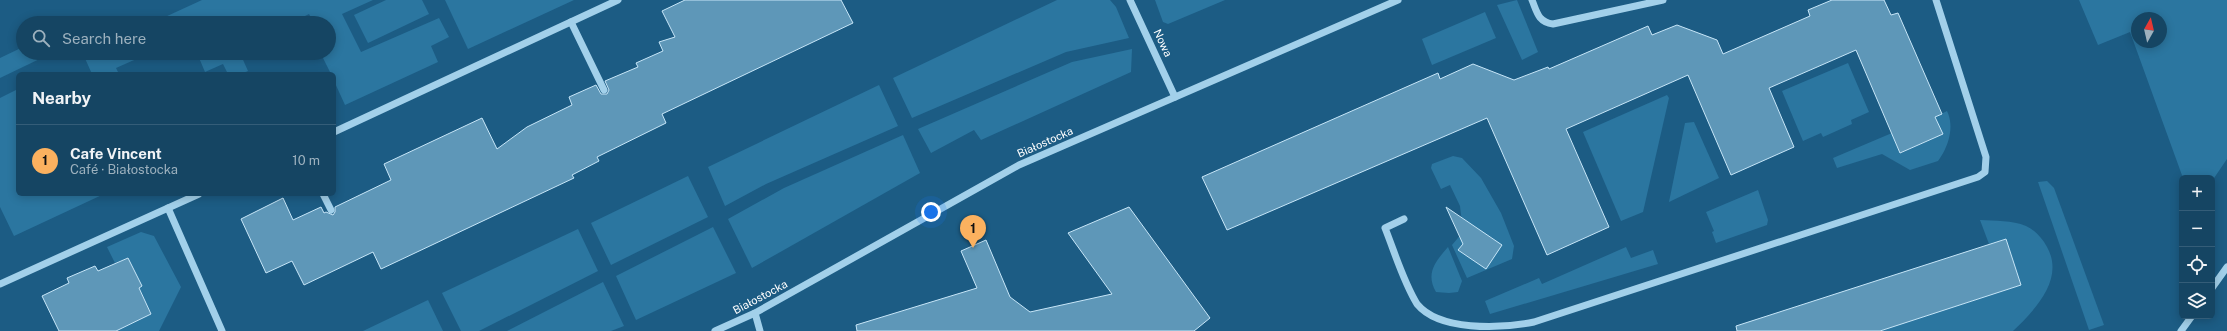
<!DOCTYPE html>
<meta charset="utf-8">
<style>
:root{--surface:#154563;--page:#224f6c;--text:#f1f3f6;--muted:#9db1be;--line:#345d78;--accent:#fbb15f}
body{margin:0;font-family:"Public Sans",sans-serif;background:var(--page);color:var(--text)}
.controls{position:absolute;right:12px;bottom:12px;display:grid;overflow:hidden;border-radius:6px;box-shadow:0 2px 10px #0003}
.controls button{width:36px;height:36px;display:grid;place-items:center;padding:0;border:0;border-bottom:1px solid var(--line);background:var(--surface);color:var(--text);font:20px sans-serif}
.compass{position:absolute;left:2131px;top:12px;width:36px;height:36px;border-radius:50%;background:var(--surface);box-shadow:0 2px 10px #0003;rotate:8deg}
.you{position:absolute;left:931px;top:212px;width:14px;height:14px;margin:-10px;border:3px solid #fff;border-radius:50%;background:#1a73e8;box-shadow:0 0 0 6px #1a73e833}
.badge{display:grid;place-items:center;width:26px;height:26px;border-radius:50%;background:var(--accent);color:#111;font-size:13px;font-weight:700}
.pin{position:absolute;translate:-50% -33px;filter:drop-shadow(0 1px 2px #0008)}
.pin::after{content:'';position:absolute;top:21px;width:14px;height:12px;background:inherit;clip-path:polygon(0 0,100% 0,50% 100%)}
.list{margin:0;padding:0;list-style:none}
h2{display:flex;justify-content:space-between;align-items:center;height:52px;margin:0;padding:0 16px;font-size:17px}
h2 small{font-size:13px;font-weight:400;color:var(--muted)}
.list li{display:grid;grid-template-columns:26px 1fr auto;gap:12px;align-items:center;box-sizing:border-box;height:72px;padding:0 16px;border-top:1px solid var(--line)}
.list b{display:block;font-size:15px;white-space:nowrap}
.list p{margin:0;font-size:13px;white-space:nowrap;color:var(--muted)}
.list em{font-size:13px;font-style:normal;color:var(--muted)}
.icon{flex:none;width:22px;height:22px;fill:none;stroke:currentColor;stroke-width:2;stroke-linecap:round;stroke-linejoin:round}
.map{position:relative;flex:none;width:2227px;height:331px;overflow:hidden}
.search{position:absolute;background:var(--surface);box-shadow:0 2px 10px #0003;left:16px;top:16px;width:320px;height:44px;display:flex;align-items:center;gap:10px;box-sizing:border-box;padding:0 14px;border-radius:22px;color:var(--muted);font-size:15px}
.panel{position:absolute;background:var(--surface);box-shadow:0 2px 10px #0003;left:16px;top:72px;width:320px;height:124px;border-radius:6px}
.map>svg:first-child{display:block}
.green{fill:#2b76a0;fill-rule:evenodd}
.building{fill:#5e97b8;stroke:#c7e6f8}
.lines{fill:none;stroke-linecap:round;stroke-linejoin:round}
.minor{stroke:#a2d0ea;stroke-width:7}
.labels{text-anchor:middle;stroke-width:3;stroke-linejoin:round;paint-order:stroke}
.street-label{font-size:11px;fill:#fff;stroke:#1c5c84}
</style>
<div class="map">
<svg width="2227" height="331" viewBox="0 0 2227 331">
<rect width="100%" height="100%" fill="#1c5c84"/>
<!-- green -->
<g class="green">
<polygon points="202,0 373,0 342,14 361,52 439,18 449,37 431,46 438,62 345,105 334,81 334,74 331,74 321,54 329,53 329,23 314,23 309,14 291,23 152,23"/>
<polygon points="386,0 422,0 429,14 368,43 354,15"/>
<polygon points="445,0 574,0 468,49"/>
<polygon points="1057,0 1110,0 1116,7 1129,38 1066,52 912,118 893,78"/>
<polygon points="1155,0 1225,0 1168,24 1163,22"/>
<polygon points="1517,0 1538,52 1522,60 1497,5"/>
<path d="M2079 0H2227V159L2212 181V178H2183L2130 32 2098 45ZM2137 18H2161V42H2137Z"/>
<polygon points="1485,12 1496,38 1432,65 1422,39"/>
<polygon points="23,47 23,53 52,53 0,78 0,58"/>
<polygon points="1132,49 1131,72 981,140 974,130 931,153 918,129 1072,62"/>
<polygon points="86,53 150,53 116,68 119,74 92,74 83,54"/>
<polygon points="197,53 240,53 248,71 241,74 228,74 223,64 205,72"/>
<polygon points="1848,63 1869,112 1851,120 1852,124 1823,137 1821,133 1803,141 1782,91"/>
<polygon points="879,85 898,126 766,184 725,206 708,167"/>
<polygon points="18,89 18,194 104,194 14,236 0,207 0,98"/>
<polygon points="1667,95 1669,98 1643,212 1621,221 1583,132"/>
<path d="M1947 111C1955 127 1948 148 1938 161L1910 170 1882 154 1837 168 1833 158 1892 133 1901 153 1943 134 1935 117Z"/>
<polygon points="1694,122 1719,178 1669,202 1685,123"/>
<polygon points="903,135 920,173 752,268 728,219 784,188"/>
<polygon points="1453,156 1462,158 1481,178 1501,213 1514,246 1512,259 1467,278 1452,245 1463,232 1460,206 1450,185 1441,189 1431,168 1432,164"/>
<polygon points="688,176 708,217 611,265 591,223"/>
<polygon points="2047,181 2054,188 2104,325 2089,330 2038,182"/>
<polygon points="1758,190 1768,220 1767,225 1716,243 1712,232 1714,231 1706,212"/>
<path d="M1980 220C1995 221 2012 220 2026 226 2035 230 2043 239 2047 247 2065 279 2035 310 2013 331H1880L2021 285 2006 239 1989 244Z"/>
<polygon points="713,227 736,273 636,320 616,276"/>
<polygon points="578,229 598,271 479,331 461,331 442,293"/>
<polygon points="141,232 154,236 181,287 159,331 116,331 151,314 139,288 141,286 128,258 115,263 107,247"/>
<path d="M1448 247 1462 281 1458 292 1449 293 1436 292C1425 273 1436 261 1448 247Z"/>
<polygon points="1626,247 1631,258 1653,250 1658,264 1490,314 1485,301 1539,278 1542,284"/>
<polygon points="603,282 624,326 611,331 507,331"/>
<polygon points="428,300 443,331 363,331"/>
</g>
<!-- building -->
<g class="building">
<polygon points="685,0 841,0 853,23 662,114 666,123 597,157 599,161 572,175 574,178 381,269 373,252 304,285 292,261 266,273 241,219 283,198 293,220 321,207 324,213 326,212 333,215 335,212 335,207 391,180 384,164 482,118 497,149 527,127 572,105 569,97 596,85 601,94 607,94 609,90 605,81 638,67 636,63 663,51 659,42 675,37 662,11"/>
<polygon points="1832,0 1884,0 1891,15 1898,13 1942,114 1935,117 1943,134 1900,153 1856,50 1769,88 1794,147 1731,175 1688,75 1566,129 1609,227 1547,255 1487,118 1227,230 1202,177 1438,73 1440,79 1473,64 1514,80 1548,67 1549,69 1648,26 1652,35 1677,25 1717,40 1723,54 1810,16 1808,10"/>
<polygon points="1129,207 1210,318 1194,331 857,331 856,325 977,288 961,251 986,240 1010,297 1030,312 1112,294 1068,233"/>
<polygon points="1446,207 1502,245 1486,269 1458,250 1463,244"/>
<polygon points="2006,239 2021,285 1880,331 1737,331 1736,326"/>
<polygon points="128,258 142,286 139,288 151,314 116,331 59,331 42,296 69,283 67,278 95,266 98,271"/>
</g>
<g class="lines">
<!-- minor -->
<g class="minor">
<polyline points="1130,0 1175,97"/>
<path d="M1532 0C1537 12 1538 22 1553 24L1663 0"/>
<polyline points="571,22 604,90"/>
<polyline points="334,132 618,0"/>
<polyline points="323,194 331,210"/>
<polyline points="168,208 222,331"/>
<path d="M1404 219 1385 228C1395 253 1403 281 1417 304 1439 331 1499 329 1534 322L1978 177 1985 172 1986 157 1936 0"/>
<polyline points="0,284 199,194"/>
<polyline points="2212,288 2227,267"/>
<polyline points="755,313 760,331"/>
<polyline points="715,331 755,313 1019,165 1398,0"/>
<polyline points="2181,331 2192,316"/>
</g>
</g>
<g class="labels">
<!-- street labels -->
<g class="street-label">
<text transform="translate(1163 43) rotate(65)" y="4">Nowa</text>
<text transform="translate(1045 142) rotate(-24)" y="4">Białostocka</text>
<text transform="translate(760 297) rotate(-28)" y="4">Białostocka</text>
</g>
</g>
</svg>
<div class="controls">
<button>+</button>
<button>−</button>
<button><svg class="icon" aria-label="locate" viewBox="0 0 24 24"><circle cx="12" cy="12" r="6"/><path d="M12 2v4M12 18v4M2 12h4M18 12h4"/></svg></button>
<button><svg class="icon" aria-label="layers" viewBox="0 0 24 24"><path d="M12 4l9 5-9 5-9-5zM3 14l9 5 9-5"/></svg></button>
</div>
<svg class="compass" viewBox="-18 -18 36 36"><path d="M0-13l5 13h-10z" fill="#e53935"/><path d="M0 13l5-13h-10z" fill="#9db1be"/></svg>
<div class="you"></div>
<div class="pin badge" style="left:973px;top:248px">1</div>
<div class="search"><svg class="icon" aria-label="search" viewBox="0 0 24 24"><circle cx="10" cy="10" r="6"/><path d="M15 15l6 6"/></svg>Search here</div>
<section class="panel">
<h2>Nearby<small></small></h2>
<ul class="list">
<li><span class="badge">1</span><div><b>Cafe Vincent</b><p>Café · Białostocka</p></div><em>10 m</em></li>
</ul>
</section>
</div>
